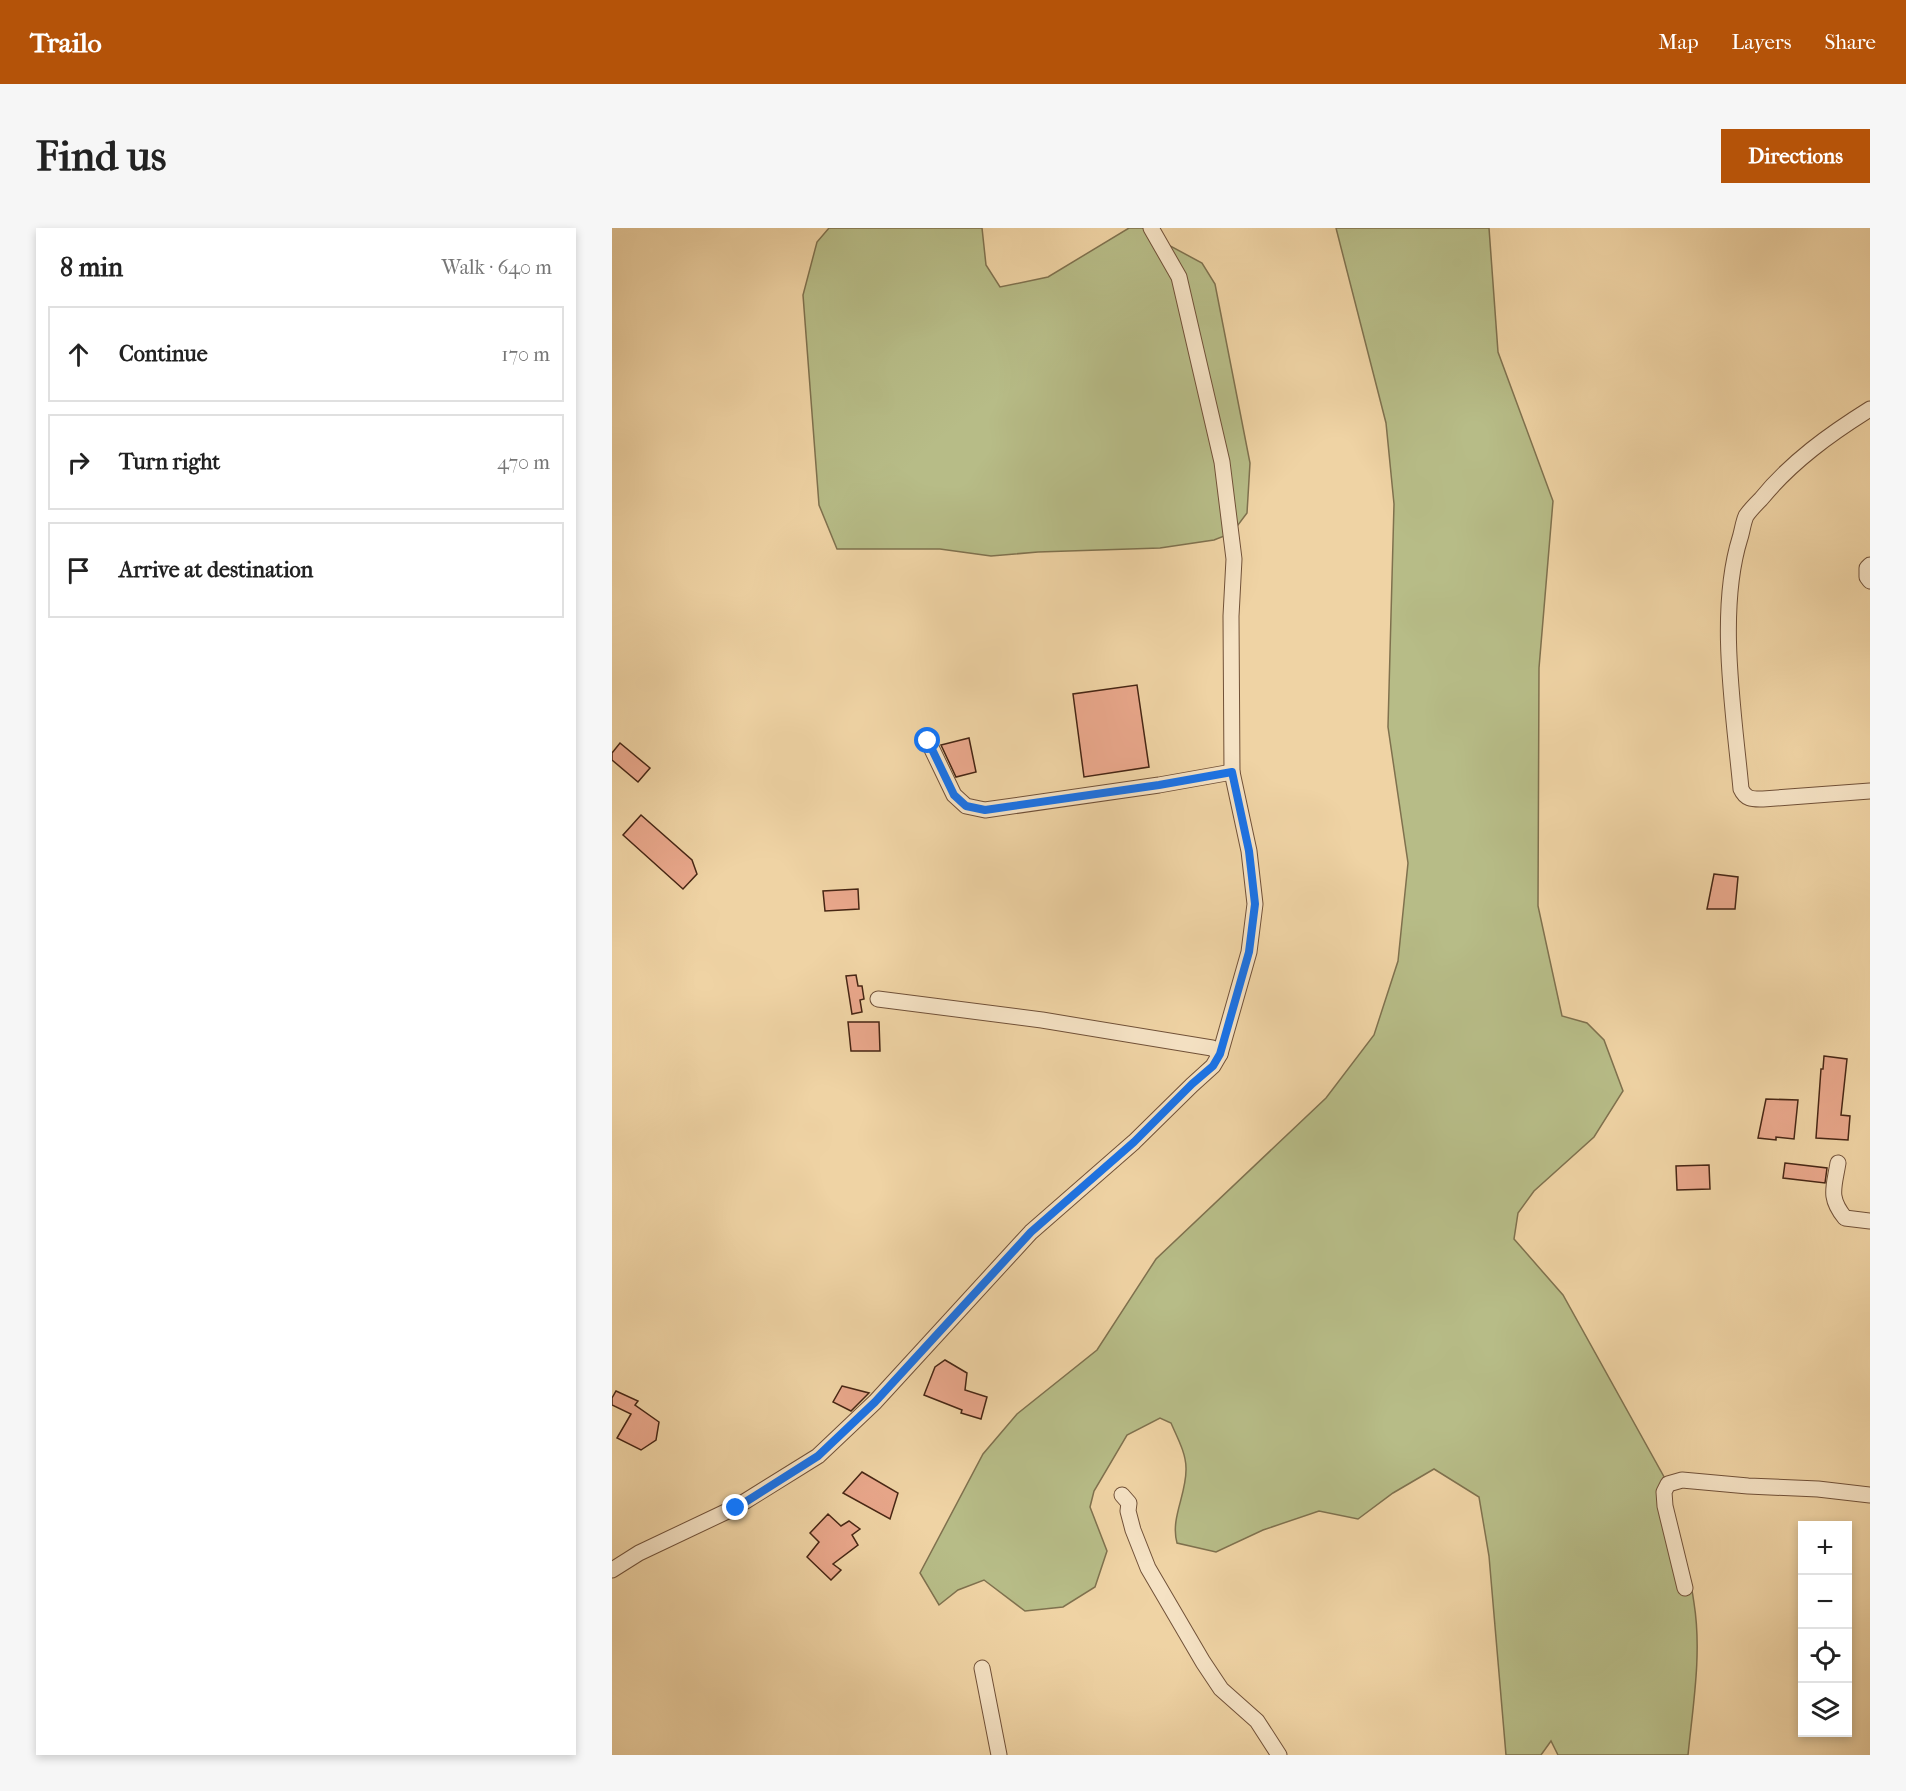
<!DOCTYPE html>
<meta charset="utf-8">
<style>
:root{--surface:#fff;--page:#f6f6f6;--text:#222;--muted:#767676;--line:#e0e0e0;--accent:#b45309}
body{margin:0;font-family:"IM FELL French Canon",serif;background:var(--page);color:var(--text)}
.controls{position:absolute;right:18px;bottom:18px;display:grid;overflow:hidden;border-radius:0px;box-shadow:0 3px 9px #0003}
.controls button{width:54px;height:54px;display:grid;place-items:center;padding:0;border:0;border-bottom:2px solid var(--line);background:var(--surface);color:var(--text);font:30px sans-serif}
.stop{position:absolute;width:18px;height:18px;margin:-14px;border:4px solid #1a73e8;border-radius:50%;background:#fff}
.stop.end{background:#1a73e8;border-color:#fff;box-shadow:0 2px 6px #0008}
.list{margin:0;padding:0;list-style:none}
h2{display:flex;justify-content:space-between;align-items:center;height:78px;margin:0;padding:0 24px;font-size:26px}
h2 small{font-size:20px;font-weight:400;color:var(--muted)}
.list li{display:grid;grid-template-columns:39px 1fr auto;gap:18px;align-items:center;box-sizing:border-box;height:96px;margin:0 12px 12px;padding:0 12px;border:2px solid var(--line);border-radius:0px}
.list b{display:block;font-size:22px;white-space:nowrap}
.list em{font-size:20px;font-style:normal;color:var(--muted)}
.icon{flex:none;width:33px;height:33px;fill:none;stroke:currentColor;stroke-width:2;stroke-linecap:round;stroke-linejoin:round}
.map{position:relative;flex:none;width:1258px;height:1527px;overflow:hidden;border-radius:0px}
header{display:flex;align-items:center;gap:36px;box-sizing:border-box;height:84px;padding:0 30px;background:var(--accent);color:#fff}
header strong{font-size:28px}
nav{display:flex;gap:33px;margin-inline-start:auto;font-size:21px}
.intro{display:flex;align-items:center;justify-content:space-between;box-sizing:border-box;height:144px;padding:0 36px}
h1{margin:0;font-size:42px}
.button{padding:15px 27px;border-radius:0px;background:var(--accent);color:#fff;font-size:21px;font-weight:700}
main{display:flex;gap:36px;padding:0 36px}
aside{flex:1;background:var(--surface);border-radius:0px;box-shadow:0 3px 9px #0003}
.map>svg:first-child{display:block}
.green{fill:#b7bc87;stroke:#7f714e;stroke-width:1.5}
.building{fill:#e9a78b;stroke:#472614;stroke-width:1.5}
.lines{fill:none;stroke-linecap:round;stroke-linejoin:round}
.street-casing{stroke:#715138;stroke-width:17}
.street{stroke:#f5e2c4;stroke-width:15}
.route{stroke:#1a73e8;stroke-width:8}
</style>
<header>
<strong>Trailo</strong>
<nav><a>Map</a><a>Layers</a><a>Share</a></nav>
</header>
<div class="intro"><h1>Find us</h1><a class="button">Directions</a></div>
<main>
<aside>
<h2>8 min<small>Walk · 640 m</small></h2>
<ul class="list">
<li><svg class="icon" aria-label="ahead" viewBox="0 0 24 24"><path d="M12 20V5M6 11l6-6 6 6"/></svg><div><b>Continue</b></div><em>170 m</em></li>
<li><svg class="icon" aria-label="right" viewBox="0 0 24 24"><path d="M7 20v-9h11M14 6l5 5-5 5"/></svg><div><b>Turn right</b></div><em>470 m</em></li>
<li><svg class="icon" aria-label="arrive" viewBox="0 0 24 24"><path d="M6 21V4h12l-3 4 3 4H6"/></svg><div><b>Arrive at destination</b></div></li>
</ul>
</aside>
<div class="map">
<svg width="1258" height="1527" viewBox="0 0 1258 1527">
<rect width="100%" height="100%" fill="#efd3a4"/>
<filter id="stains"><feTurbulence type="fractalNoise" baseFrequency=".00333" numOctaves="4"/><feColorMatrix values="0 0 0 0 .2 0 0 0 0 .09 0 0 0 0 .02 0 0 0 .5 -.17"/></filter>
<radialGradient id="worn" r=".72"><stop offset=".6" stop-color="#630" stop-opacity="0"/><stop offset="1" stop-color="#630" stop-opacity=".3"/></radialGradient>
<!-- green -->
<g class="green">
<polygon points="217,0 370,0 374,37 388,59 436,49 517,0 536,0 547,12 590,35 603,56 638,235 635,285 620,305 602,312 548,320 426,324 379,328 328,321 225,321 207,277 191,67 205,14"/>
<path d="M724 0H877L886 124 941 273 927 440 926 678 950 788 975 795 992 812 1011 863 982 909 922 963 906 985 902 1011 951 1067 1056 1256 1052 1264C1062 1300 1077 1337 1082 1375 1090 1425 1081 1477 1076 1527H946L939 1513 929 1527H894L877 1328 867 1269 822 1241 781 1265 746 1291 707 1283 651 1302 604 1324 565 1315C558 1290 575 1266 574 1240 574 1225 565 1209 559 1195L548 1190 515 1207 482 1263 478 1279 495 1323 483 1359 451 1379 413 1383 372 1352 346 1362 327 1377 308 1345 371 1226 405 1186 485 1122 544 1031 714 870 762 807 786 733 796 635 776 499 782 276 774 195Z"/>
</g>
<!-- building -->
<g class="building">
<polygon points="525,457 537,539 472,549 461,466"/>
<polygon points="357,510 364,544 344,549 329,517"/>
<polygon points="8,515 38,540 26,554 0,532 0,525"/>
<polygon points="29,587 80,632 85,646 71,661 11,607"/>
<polygon points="1102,646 1126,649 1123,681 1095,681"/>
<polygon points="246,661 247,681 213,683 211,663"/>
<polygon points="244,747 246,758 250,758 252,771 248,772 250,784 240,786 234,748"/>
<polygon points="236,794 267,794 268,823 239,823"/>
<polygon points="1212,828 1235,831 1229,887 1238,888 1236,912 1204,910 1209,841 1211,841"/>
<polygon points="1154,871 1186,872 1182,911 1164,909 1164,912 1146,910"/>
<polygon points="1173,935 1215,940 1213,955 1171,950"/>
<polygon points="1097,937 1098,961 1065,962 1064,938"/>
<polygon points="333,1132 355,1145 353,1162 375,1169 369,1191 349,1185 350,1182 312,1167 323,1139"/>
<polygon points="230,1158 257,1165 239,1183 221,1174"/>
<polygon points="4,1163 26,1173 23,1177 47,1194 44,1212 29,1222 5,1210 19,1186 0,1177 0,1170"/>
<polygon points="250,1244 286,1265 278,1291 231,1265"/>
<polygon points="216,1286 229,1298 237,1293 248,1301 240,1307 246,1317 221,1336 229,1342 219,1352 195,1329 207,1314 198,1305"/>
</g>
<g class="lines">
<defs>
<g id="street">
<path d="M1258 181C1218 206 1179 234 1149 271 1144 276 1138 282 1134 288 1131 295 1130 304 1128 310 1105 384 1122 485 1129 561 1134 572 1141 571 1151 571L1258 563"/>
<polyline points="1258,337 1255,340 1255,349 1258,353"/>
<polyline points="316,513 342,567 354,578 373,582 547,557 620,544"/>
<polyline points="266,771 430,792 600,820 608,826"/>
<path d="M1226 935C1222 960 1216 969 1233 990L1258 993"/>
<polyline points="510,1267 517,1275 516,1283 521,1302 536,1340 591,1434 609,1461 645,1493 667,1527"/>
<polyline points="0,1342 27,1325 124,1279 206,1228 263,1174 419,1004 522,914 580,857 601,838 608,826 637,724 643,676 637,623 620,544 619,388 622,331 610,234 567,49 539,0"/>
<polyline points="1073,1360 1053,1278 1052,1264 1056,1256 1070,1252 1136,1258 1206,1261 1258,1267"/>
<polyline points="370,1440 387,1527"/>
</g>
</defs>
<!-- street casing -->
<use href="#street" class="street-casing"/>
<!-- street -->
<use href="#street" class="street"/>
</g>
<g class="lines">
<!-- route -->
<polyline class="route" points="124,1280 206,1228 263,1174 419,1004 522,914 580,856 601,838 608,826 637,724 643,676 637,623 620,544 547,557 373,582 354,578 342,567 316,513"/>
</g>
<rect width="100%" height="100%" filter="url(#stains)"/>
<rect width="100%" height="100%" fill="url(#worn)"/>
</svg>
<div class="controls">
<button>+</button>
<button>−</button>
<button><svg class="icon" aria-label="locate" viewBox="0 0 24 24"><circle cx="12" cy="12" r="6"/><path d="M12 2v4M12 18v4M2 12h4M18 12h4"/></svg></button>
<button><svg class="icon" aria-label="layers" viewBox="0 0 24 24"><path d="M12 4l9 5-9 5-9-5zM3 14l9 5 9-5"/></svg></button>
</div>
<div class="stop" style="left:316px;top:513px"></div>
<div class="stop end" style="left:124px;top:1280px"></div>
</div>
</main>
